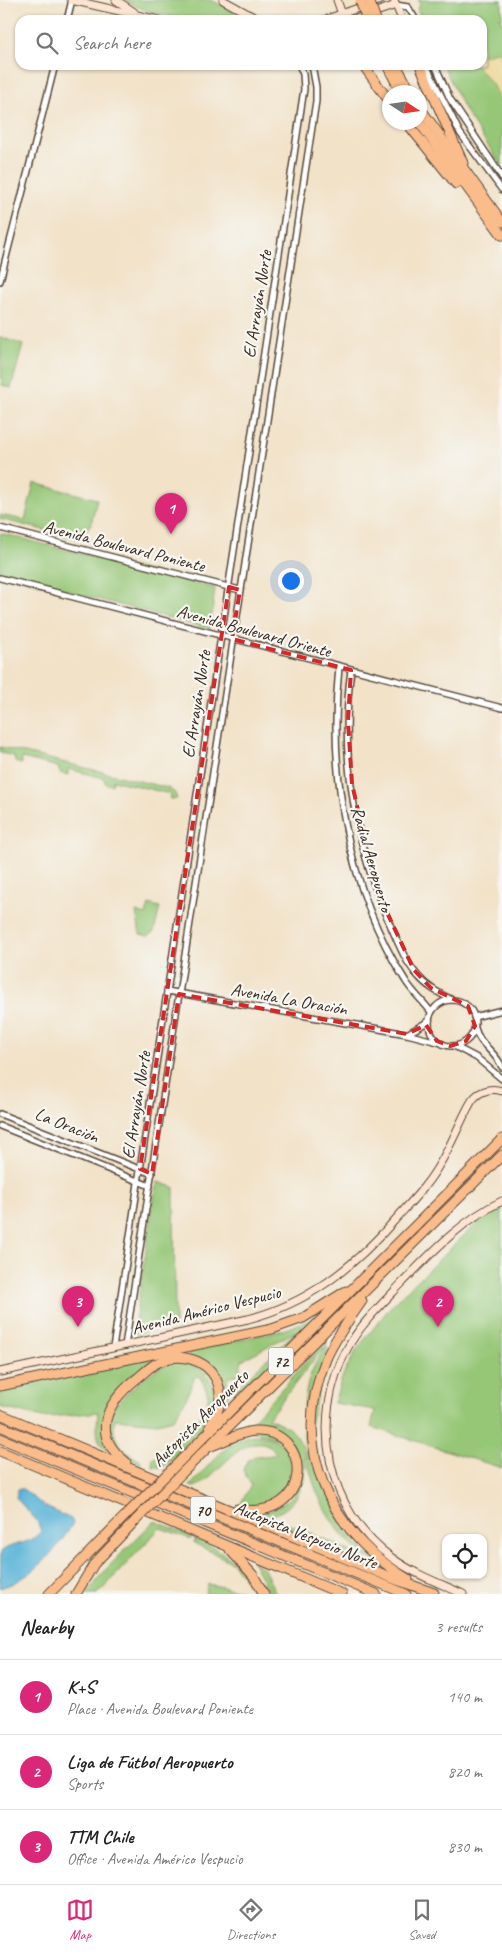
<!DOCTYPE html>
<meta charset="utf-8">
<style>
:root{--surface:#fff;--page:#f2f2f2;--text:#222;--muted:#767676;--line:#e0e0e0;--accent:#db2777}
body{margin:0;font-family:Caveat,sans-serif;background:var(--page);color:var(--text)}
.controls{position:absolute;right:15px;bottom:15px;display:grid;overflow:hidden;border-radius:10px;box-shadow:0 1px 4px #0004}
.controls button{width:45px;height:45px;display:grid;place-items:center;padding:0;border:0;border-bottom:1px solid var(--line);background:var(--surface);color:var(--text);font:25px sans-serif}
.compass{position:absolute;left:382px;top:85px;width:45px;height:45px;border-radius:50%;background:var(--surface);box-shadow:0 1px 4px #0004;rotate:102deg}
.you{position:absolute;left:290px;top:580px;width:18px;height:18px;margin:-12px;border:4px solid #fff;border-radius:50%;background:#1a73e8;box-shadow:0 0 0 8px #1a73e833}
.badge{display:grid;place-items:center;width:32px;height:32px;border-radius:50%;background:var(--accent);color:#fff;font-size:16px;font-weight:700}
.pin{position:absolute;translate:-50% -41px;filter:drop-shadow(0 1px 2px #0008)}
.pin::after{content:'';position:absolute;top:26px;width:18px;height:15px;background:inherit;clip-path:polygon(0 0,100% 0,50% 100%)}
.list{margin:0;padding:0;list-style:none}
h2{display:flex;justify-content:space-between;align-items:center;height:65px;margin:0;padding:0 20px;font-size:21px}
h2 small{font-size:16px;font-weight:400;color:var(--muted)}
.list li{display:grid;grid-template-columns:32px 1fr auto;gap:15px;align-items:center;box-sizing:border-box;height:75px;padding:0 20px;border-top:1px solid var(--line)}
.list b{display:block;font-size:19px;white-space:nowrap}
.list p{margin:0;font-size:16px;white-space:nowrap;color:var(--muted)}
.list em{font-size:16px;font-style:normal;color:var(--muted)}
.icon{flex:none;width:28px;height:28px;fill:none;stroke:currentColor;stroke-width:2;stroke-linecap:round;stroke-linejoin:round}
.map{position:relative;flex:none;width:502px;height:1594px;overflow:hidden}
.search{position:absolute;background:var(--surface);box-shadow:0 1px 4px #0004;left:15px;right:15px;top:15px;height:55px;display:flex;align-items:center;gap:12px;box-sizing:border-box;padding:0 18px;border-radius:15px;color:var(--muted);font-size:19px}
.sheet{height:290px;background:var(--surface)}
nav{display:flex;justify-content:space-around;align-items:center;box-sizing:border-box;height:70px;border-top:1px solid var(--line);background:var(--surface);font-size:14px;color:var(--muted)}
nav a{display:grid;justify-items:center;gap:2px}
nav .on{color:var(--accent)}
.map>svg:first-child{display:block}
.green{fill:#96c777;stroke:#68784a}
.sand{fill:#eeda9e;stroke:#94825e}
.water{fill:#59b4d7;stroke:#4a6f7a}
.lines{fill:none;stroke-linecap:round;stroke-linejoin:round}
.street-casing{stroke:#564638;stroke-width:8}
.secondary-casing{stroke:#564638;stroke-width:9}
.highway-casing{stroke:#564638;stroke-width:11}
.street{stroke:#fff;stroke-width:5}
.secondary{stroke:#fde4d1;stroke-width:7}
.highway{stroke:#fabc8b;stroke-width:9}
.highway-bridge-casing{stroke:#564638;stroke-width:11;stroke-linecap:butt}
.highway-bridge{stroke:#fabc8b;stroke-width:9}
.marked{fill:none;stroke:#d62828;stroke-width:4;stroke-dasharray:10 6;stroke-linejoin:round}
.labels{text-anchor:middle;stroke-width:4.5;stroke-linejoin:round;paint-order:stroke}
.shield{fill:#f6f6f2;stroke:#73675e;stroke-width:1}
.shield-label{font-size:16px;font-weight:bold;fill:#3b2a1e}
.street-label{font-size:18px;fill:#3b2a1e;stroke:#f6f6f2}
</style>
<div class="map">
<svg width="502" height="1594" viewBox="0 0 502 1594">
<rect width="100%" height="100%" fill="#f6f6f2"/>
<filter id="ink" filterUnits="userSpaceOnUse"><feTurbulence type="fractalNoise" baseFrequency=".02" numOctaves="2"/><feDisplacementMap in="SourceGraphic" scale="10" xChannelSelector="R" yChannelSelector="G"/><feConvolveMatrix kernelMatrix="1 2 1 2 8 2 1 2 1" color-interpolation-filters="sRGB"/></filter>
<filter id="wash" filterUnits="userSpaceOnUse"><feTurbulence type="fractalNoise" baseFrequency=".0096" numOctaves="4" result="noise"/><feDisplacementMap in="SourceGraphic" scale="20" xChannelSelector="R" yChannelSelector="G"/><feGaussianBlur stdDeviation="1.12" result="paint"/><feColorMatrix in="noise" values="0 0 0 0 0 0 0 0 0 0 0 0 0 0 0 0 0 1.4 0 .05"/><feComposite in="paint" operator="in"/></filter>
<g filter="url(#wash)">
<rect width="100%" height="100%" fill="#f2e2c8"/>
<!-- green -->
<g class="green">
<path d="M125 0H211L251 20C212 20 158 22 125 0Z"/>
<polygon points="418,0 502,0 502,19 500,18 502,22 502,167 465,111 443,65 482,65 482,20 423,20 417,9 420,5"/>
<polygon points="0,337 23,345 11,388 2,385"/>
<polygon points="34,483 97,499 91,524 79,539 0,519 0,515 25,520"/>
<polygon points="0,533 215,588 210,629 0,573"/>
<polygon points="0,747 168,788 175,793 177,799 171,799 170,794 113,780 112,785 105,783 104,778 68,769 68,775 60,773 58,767 22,758 21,764 15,762 14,756 0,753"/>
<polygon points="149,904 160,907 154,932 148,936 140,934 136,912 146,915"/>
<polygon points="158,1182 174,1187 175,1325 133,1334 155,1193"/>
<polygon points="502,1207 502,1468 371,1427 375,1410 334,1403 343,1375 357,1349 392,1305 476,1224"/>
<polygon points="317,1317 320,1321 223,1412 238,1387 296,1331 242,1360 239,1374 227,1378 228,1395 223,1403 221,1386 189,1356 188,1351 283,1330"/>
<path d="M325 1341 327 1343 268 1418C278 1422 288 1426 295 1434 320 1464 299 1522 257 1515 271 1509 285 1507 296 1491L289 1442 246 1429 247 1427Z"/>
<path d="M328 1347 309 1432 342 1525 364 1551 378 1563C316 1532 290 1440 310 1376 313 1367 319 1358 324 1349Z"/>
<path d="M150 1358 152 1363 112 1399 108 1450C94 1444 97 1425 98 1412L43 1418 0 1407V1388Z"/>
<path d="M179 1361C190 1363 199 1366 206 1375 229 1402 204 1428 184 1447 177 1454 170 1463 161 1467H153L152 1459C170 1452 206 1419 208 1400 209 1392 203 1384 200 1377L195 1376 186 1399 173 1419 158 1423 115 1419C110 1440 124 1451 141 1461V1464C122 1456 102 1436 111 1413 116 1402 127 1393 136 1385 150 1373 161 1364 179 1361Z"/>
<path d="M252 1435C264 1436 275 1437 284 1446 307 1469 287 1501 259 1506 252 1507 247 1508 241 1503L251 1485 243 1470C252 1447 263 1461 276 1453 253 1421 219 1473 201 1484L194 1487 190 1486C208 1467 226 1441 252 1435Z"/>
<path d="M264 1519C283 1517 345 1550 366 1558L368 1562Z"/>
<polygon points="154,1521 193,1536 191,1539 160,1528 98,1594 87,1594 107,1568"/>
<path d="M195 1539C226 1552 242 1564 258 1594H255L233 1563 194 1543Z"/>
<polygon points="252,1561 264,1569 276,1594 270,1594"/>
<polygon points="208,1584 241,1591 246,1594 205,1594"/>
</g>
<!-- sand -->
<polygon class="sand" points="497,52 502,56 502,104 492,84 476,65 482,65 482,56"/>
<!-- water -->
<path class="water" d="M18 1489H23L44 1506 71 1519 73 1523C57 1551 32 1579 0 1588L1 1552C13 1541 28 1547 41 1531L37 1521 16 1498Z"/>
</g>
<g filter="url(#ink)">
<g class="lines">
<defs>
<g id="street">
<polyline points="396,5 408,7 416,20"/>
<polyline points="67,20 72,0"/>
<polyline points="426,65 460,133 502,190"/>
<polyline points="435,65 450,99 502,177"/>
<polyline points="0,281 55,65"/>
<polyline points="0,528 240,590"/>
<polyline points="0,578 502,708"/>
<path d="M339 667C328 772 347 889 405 980 412 992 423 1001 431 1012"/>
<path d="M351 670C339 757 356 850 392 929 399 945 406 963 418 976 427 987 439 993 452 1000"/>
<polyline points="167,991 407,1034 438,1042"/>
<circle cx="452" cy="1023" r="23"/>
<polyline points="474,1017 502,1010"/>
<path d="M475 1028C479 1045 496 1052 502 1067"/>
<polyline points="407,1034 429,1021"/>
<polyline points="454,1046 477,1058 502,1079"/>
<polyline points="0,1114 152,1174"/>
<polyline points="0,1126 150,1186"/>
<polyline points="125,1346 316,101 316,87 312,65"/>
<polyline points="113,1348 304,89 303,74 299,65"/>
</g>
<g id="secondary">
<polyline points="71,0 159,20"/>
<polyline points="116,0 134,12"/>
<polyline points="223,0 259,20"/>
<polyline points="337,0 344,20"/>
<polyline points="394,0 402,20"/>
<polyline points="324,20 381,0"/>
<polyline points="353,20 396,5"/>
<path d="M0 1372 248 1319C309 1303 352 1268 394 1221 410 1203 427 1186 439 1165 451 1146 459 1124 470 1104 476 1092 489 1087 502 1091"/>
<path d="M463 1594C439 1583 414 1574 392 1558 326 1510 309 1420 347 1349 361 1323 383 1303 403 1282 433 1251 462 1220 502 1201"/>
</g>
<g id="highway">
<polyline points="363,65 390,102"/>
<polyline points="387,65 401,92"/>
<polyline points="396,65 411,92"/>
<polyline points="420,65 463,163"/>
<polyline points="420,108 502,222"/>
<polyline points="406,122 456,184"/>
<polyline points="419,122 502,235"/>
<path d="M362 1301C349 1320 335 1338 326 1359 289 1449 330 1532 408 1579"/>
<polyline points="0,1386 272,1329 303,1318 346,1291"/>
<polyline points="0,1414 397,1580 434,1593"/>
<polyline points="0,1426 406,1594"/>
<polyline points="0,1438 376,1594"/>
<path d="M211 1446C226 1441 239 1432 255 1431 313 1428 315 1523 237 1509"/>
<polyline points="0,1451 342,1594"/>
<path d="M126 1462C90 1435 106 1404 135 1380 143 1374 150 1366 159 1362 179 1352 206 1359 216 1379 224 1395 219 1412 210 1426"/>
<polyline points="173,1468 502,1139"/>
<polyline points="182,1473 502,1155"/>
<polyline points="230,1550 253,1575 264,1594"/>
<polyline points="49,1594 126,1515"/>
<polyline points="76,1594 94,1564 136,1520"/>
</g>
</defs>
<!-- street casing -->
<use href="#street" class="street-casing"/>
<!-- secondary casing -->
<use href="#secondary" class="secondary-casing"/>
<!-- highway casing -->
<use href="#highway" class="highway-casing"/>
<!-- street -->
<use href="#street" class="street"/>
<!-- secondary -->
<use href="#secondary" class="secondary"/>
<!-- highway -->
<use href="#highway" class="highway"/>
<defs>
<g id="highway-bridge">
<polyline points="369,0 376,20"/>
<polyline points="360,1 367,20"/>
<polyline points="126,1515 173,1468"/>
<polyline points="136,1520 182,1473"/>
</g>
</defs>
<!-- highway-bridge casing -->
<use href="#highway-bridge" class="highway-bridge-casing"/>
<!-- highway-bridge -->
<use href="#highway-bridge" class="highway-bridge"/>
</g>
</g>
<!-- marked area -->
<path class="marked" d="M229 587 240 590 232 639 351 670 348 721 352 784 376 889 414 970 431 988 468 1006 475 1026 466 1041 450 1046 437 1041 426 1025 407 1034 179 994 152 1174 140 1169Z"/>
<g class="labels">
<!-- shield labels -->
<g class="shield">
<rect x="268.5" y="1347.5" width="25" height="27" rx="4"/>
<rect x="190.5" y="1496.5" width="25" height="27" rx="4"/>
</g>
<g class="shield-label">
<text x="281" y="1367">72</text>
<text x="203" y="1516">70</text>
</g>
<!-- street labels -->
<g class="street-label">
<text transform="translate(257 304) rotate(-81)" y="6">El Arrayán Norte</text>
<text transform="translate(124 546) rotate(14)" y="6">Avenida Boulevard Poniente</text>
<text transform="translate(254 631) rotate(15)" y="6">Avenida Boulevard Oriente</text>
<text transform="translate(196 704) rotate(-81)" y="6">El Arrayán Norte</text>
<text transform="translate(372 859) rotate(74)" y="6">Radial Aeropuerto</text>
<text transform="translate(289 999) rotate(10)" y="6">Avenida La Oración</text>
<text transform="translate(136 1105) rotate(-81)" y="6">El Arrayán Norte</text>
<text transform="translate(67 1125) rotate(22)" y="6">La Oración</text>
<text transform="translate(206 1310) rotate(-14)" y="6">Avenida Américo Vespucio</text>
<text transform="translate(200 1418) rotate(-45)" y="6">Autopista Aeropuerto</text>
<text transform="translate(306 1535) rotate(22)" y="6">Autopista Vespucio Norte</text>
</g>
</g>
</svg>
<div class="controls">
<button><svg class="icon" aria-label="locate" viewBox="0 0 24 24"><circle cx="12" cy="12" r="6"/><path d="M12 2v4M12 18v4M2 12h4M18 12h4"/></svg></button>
</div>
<svg class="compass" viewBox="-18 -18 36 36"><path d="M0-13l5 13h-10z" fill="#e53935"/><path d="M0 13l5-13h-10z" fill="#767676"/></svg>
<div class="you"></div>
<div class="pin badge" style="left:171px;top:534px">1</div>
<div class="pin badge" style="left:438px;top:1327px">2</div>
<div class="pin badge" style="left:78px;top:1327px">3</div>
<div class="search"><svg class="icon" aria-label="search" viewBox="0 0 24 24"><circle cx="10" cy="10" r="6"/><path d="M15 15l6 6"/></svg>Search here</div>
</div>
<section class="sheet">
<h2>Nearby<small>3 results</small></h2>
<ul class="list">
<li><span class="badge">1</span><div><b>K+S</b><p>Place · Avenida Boulevard Poniente</p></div><em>140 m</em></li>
<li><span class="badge">2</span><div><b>Liga de Fútbol Aeropuerto</b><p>Sports</p></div><em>820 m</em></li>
<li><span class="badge">3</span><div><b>TTM Chile</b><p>Office · Avenida Américo Vespucio</p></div><em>830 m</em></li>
</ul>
</section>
<nav>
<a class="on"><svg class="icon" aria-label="map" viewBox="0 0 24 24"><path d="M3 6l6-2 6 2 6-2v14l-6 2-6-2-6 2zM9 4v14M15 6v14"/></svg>Map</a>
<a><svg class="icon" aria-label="directions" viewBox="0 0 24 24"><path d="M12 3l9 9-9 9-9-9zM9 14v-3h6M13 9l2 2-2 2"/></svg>Directions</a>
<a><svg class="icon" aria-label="saved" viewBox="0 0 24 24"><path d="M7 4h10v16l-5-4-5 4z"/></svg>Saved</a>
</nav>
